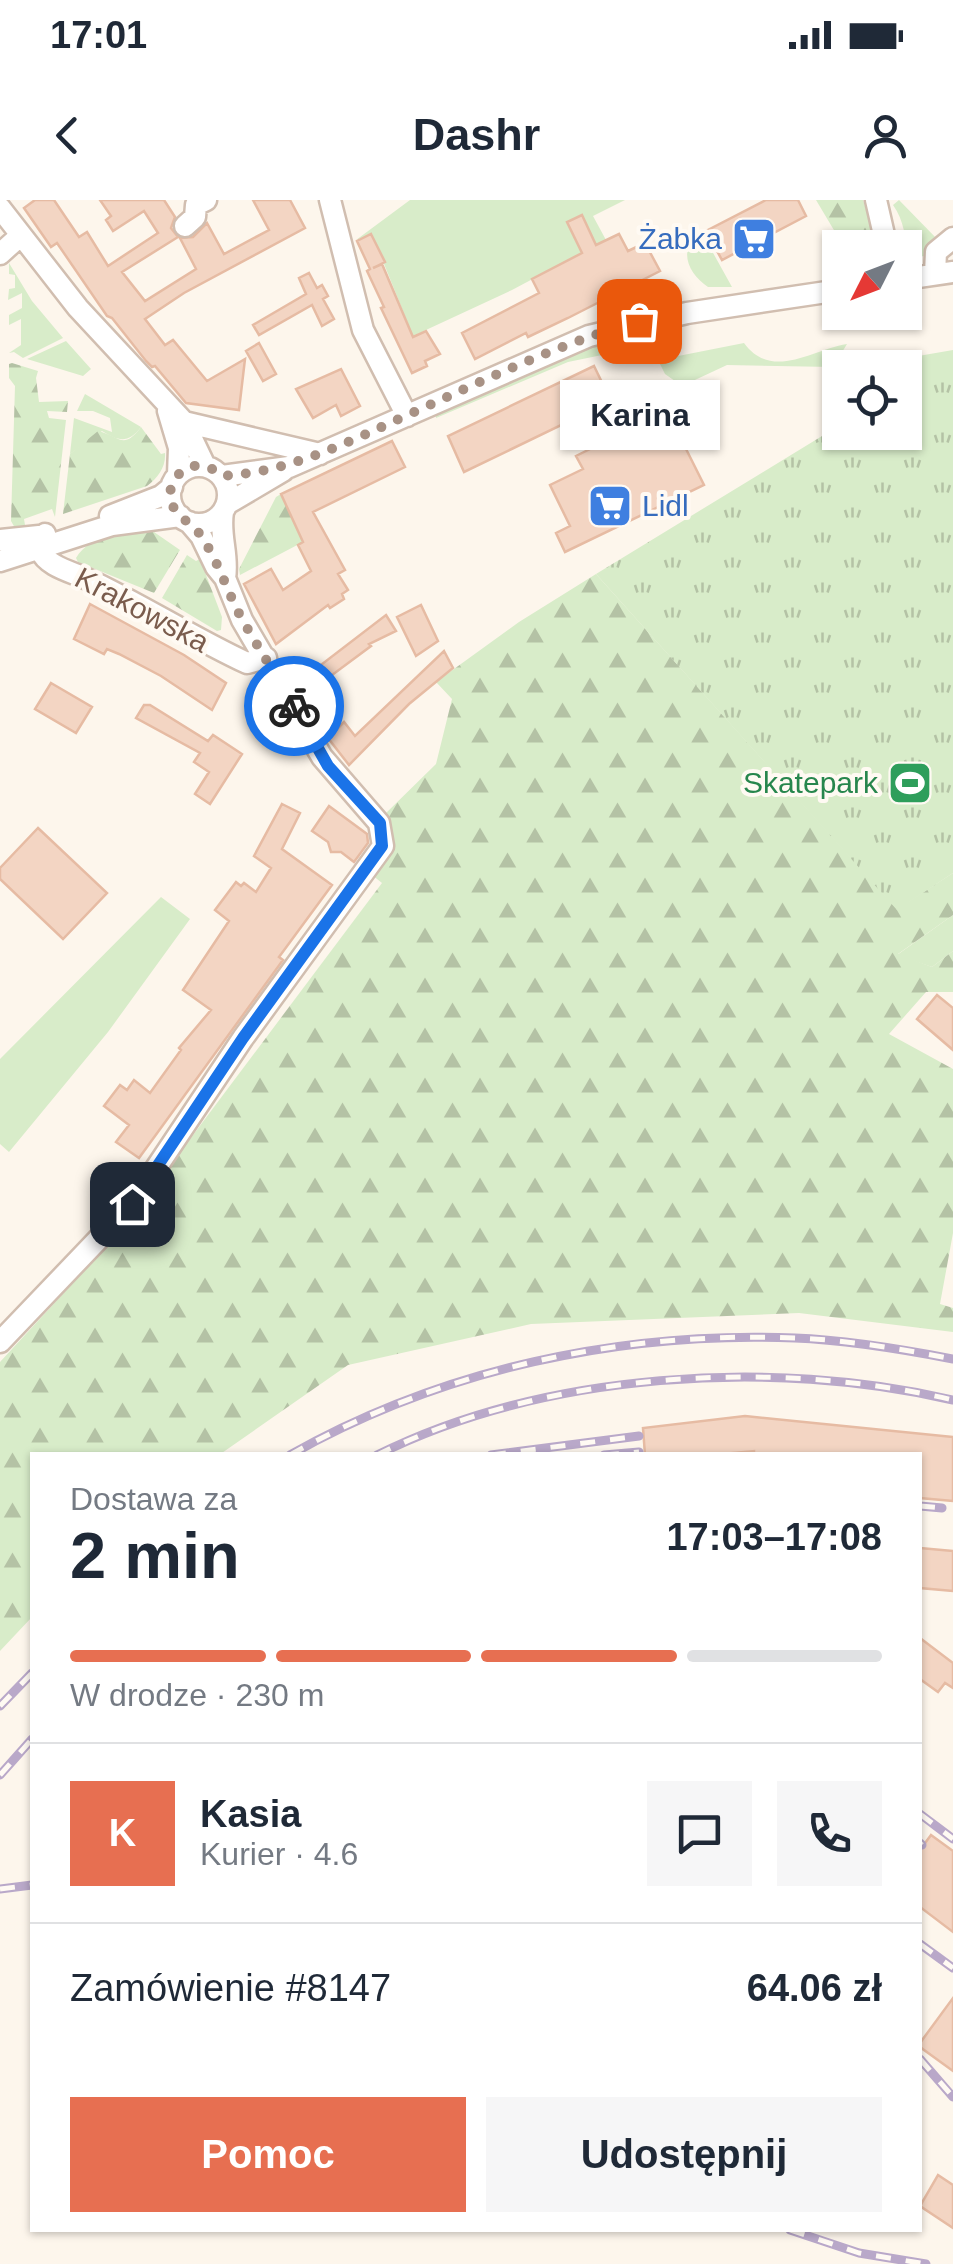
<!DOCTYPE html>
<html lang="pl">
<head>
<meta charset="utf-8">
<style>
  :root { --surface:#fff; --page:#f6f6f7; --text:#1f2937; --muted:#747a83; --line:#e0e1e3; --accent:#e76f51 }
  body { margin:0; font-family:Arial,sans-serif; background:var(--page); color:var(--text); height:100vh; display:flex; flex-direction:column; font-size:38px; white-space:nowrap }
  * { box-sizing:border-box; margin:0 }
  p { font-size:32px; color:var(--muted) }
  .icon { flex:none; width:55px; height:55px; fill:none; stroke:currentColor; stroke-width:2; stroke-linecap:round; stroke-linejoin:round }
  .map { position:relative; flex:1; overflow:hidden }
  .side { position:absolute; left:30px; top:1252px; width:892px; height:780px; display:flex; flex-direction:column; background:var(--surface); border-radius:0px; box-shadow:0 2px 8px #0004 }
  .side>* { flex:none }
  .needle { width:65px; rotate:228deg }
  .controls { position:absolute; left:822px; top:30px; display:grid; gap:20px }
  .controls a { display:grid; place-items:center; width:100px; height:100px; border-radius:0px; background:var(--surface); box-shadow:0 2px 8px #0004; font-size:50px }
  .pin { position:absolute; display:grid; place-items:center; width:85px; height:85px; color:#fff; margin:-42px; border-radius:20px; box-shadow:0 5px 15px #0006 }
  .courier { position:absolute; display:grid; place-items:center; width:100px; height:100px; margin:-50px; border:8px solid #1a73e8; border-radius:50%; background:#fff; color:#222; box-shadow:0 2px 12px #0007 }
  .bubble { position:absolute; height:70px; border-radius:0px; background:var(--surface); box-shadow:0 2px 8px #0004; font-size:32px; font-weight:600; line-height:70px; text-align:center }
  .overview em { font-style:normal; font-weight:600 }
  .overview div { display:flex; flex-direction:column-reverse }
  .overview { display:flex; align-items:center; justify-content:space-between; height:170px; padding:0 40px }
  h1 { font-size:65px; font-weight:600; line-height:75px }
  .bar { display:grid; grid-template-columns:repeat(4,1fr); gap:15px 10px; align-content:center; height:120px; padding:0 40px }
  .bar i { height:12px; border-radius:8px; background:var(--line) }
  .bar .selected { background:var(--accent) }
  .bar p { grid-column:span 4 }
  .line { display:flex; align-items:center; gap:25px; padding:0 40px; border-top:2px solid var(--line) }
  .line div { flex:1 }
  .round { display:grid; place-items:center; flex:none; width:105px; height:105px; border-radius:0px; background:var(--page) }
  .button { display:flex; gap:20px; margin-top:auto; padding:20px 40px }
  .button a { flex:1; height:115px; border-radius:0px; background:var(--accent); color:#fff; font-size:40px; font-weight:600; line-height:115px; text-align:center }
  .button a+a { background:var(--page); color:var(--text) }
  .status { display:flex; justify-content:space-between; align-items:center; height:70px; padding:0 50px; background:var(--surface); direction:ltr }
  .status svg { height:28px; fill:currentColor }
  header { display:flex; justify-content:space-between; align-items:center; height:130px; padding:0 40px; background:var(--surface); font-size:45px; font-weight:600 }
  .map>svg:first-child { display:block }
</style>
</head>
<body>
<div class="status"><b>17:01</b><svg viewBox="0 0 49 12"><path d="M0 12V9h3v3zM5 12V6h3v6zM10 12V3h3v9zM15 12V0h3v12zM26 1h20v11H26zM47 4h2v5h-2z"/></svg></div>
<header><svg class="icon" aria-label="back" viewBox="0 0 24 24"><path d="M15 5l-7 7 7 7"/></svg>Dashr<svg class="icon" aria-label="person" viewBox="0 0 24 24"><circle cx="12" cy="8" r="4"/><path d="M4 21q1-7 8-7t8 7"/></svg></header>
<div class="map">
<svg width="953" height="2064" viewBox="0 0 953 2064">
  <defs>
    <pattern id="forest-firs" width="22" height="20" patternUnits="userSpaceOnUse" patternTransform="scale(2.5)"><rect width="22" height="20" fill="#d8ecc9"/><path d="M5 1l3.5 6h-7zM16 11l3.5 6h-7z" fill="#b4c2a5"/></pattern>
    <pattern id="park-tufts" width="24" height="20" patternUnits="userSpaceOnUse" patternTransform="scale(2.5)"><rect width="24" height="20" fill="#d8ecc9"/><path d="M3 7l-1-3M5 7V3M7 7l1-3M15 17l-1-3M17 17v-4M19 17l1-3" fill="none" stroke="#b4c2a5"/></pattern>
  </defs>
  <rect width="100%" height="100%" fill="#fdf6ec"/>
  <path fill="#d8ecc9" d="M410,0h215l-32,16 13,24 -94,50 -99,46 -41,-102 -16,6z
    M899,0l40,41 -15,15 -12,2c-8,-18 -7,-37 -19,-53z
    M702,33l30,54h-24c-20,-13 -32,-40 -6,-54z
    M9,63l23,38 31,37 -40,20 -9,-6 -5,1 12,-8v-26l-12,6v-10l13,-7v-15l-14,7 1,-11 6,-1v-13l-6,-1z
    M623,138l9,4 4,6 -68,14 -132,56v-6l134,-58z
    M66,141l25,28 -8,7 -56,-17z
    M744,143c28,38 67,7 103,1l-14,23 -106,-2 -45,21 -17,-12 -7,-14z
    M85,194l56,33c-12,16 -22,15 -39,4l-32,23 4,-36 38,14 -2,-14 -17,-7h-16z
    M161,697l29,22 -82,113 -99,120 -9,-8v-85z
    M953,715v36l-21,16 -35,-12z"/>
  <path fill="url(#forest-firs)" d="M816,0h47l15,47h-34z
    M12,163l26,8 -2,7 3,24 29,-1 -1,11 -20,-1 2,7 17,2 -11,97 -3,-8 -28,10 1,6 -10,3 -4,-7 4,-135 -6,-8v-14z
    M141,227l20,27 4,-1c1,14 -7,25 -18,33l-84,28 7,-60 28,-23c22,5 25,20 43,-4z
    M281,294l22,48 -63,33 -1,-6 37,-72z
    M153,327l1,5 26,18 -26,43 -76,-31 -2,-4c15,-25 51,-26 77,-31z
    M187,355l9,6 4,-2 22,58 -1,13 -4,1 -55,-33z
    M596,374l301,335 56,-36v42l-55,39 34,13 21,-16v41h-27l-37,42 64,35v164l-13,71 13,4v24l-154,-19 -268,11 -183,41 -129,90h-187v162l-32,34v-289l121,-131 261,-348 -10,-8c14,-22 25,-35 12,-60l52,-51 16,-65 -16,-17 83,-60z"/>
  <path fill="url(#park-tufts)" d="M953,150v523l-56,37 -301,-336 244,-149v7h65v-47l4,-2 -8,-24z"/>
  <path fill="#f3d5c3" stroke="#e6bba3" stroke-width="2.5" d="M35,0h19l25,37 8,-5 21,34 50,-33 -14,-22 -31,20 -7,-11 5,-4 -11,-16h64l11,17 -4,11 7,9 -56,35 23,29 51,-32 -16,-31 13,-1 14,-14 17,31 45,-24 -16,-30h37l15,28 -121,65 -39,26 20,26 8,-5 34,41 38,-22 -6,51 -53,-7 -31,-37 -3,1 -6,-6 -34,-43 -5,-2 -50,-73 -6,4 -27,-39z
    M766,0h32l8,16 -84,44 -16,-29z
    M582,15l14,30 23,-11 9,17 17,-8 15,28 -92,47 -40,19 -2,-4 -51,26 -13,-26 77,-40 -7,-14 50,-26 -15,-31z
    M371,34l14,28 -12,6 9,-4 31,73 13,-6 14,23 -15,7 2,5 -15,7 -31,-65 3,-1 -17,-36 3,-2 -13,-28z
    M309,73l8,15 5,-3 6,11 -5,3 11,20 -12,7 -10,-21 -53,30 -6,-10 53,-31 -7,-16z
    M259,143l17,31 -13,7 -17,-30z
    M594,166l17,35 -147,71 -16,-36z
    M341,169l19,37 -19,10 -5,-11 -23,13 -17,-29z
    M667,211l37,74 -139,67 -9,-19 14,-7 -20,-41 33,-16 -7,-13z
    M392,241l13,26 -92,45 32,58 -7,4 10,16 -6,4 2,5 -14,9 -2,-3 -52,39 -32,-60 27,-15 12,21 28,-19 -13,-26 5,-3 -22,-48z
    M90,404l94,51 42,28 -14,27 -51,-34 -42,-22 -12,-5 -3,5 -30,-15z
    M421,405l17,36 -22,15 -19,-39z
    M386,415l10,16 -27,13 2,2 -51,38 -7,-13z
    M444,451l9,17 -44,36 -60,61 -21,-27 16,-16 11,14z
    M51,483l41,24 -16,26 -41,-24z
    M144,505h6l58,36 5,-6 29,19 -32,50 -15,-10 14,-22 -15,-10 6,-9 -64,-35z
    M282,604l18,9 -18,36 50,36 -53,72 4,3 -144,198 -23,-16 13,-17 -25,-19 16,-21 7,5 7,-10 16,13 31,-43 -2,-2 32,-38 -28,-20 46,-69 -14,-11 21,-28 5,4 3,-3 12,9 15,-24 -17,-12z
    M329,606l38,28 1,9 -14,19 -13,-10h-10l-3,-10 -16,-11z
    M38,628l69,65 -44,46 -63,-60v-11z
    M937,795l16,13v42l-36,-31z
    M745,1216l208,21v64l-33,-3v-43h-166v-4l-43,4h-66l-2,-27z
    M920,1348l33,3v40l-33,-3z
    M920,1438l33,25v25l-8,-5 -7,9 -18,-13z
    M931,1635l22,16v81l-33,-25v-57z
    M953,1798v73l-33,-24v-4z
    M938,1975l15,10v43l-33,-22z"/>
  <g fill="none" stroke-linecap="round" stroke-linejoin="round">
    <defs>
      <path id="minor" d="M330,0l33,130 44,86
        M876,0l11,48
        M0,8l78,100 106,114 21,44
        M185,26l10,-9 1,-12 10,-5
        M0,54l20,-18
        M935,74l1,-22 17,-14
        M905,79l48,-7
        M168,211l11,37 -1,27
        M184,222l136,32
        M170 295a29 29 0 1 1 58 0a29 29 0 1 1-58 0Z
        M222,276l67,-9 300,-131 98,-23 153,-23
        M227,304l56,-33
        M223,312c-4,23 6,44 2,66
        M110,316l51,-20 11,-9
        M45,334l-5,16c7,16 29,21 45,28 56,26 106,59 162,85l19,-5
        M0,340l39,-4
        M0,361l112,-36 68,-9
        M0,1142l132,-138 111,-166 140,-192 -4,-23 -57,-66 -80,-137 -17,-42 -9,-11 -15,-31 -12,-14"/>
    </defs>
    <use href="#minor" stroke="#d1beb0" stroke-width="25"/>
    <use href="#minor" stroke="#fff" stroke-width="20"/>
    <defs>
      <path id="rail" d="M290,1255c152,-86 331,-124 505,-117 53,2 106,11 158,21
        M377,1255c167,-83 396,-97 576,-55
        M491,1255l148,-19
        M604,1255l35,-3
        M920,1306l22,2
        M0,1506l32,-33
        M0,1575l32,-36
        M920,1614l33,25
        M920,1643l2,2
        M0,1689l32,-4
        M920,1744l33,24
        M920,1859l33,38
        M790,2030l69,23 67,11"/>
    </defs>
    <use href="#rail" stroke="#b9a8c9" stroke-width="9"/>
    <use href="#rail" stroke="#fffaf3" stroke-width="5" stroke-dasharray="15" stroke-linecap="butt"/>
  </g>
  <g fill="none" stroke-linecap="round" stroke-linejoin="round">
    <path stroke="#a89285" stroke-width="10" stroke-dasharray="0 18" d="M294,506c-17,-29 -35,-57 -52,-87 -15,-27 -23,-57 -41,-83 -8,-13 -26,-19 -30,-35 -4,-15 7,-32 23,-35 11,-2 20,3 28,10 69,-4 126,-34 188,-62 76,-35 149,-70 229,-93"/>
    <path stroke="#1a73e8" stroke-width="12" d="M132,1004l111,-166 139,-192 -2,-23 -52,-57 -34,-60"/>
  </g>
  <defs>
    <symbol id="supermarket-square" viewBox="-11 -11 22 22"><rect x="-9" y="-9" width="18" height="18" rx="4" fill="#3f7fe0" stroke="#fffaf3"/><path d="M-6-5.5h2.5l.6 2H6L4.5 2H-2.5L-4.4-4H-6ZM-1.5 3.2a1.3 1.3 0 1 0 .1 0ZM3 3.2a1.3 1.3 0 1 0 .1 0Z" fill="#fff"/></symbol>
    <symbol id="stadium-square" viewBox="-11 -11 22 22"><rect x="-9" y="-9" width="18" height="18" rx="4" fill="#2e9e5b" stroke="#fffaf3"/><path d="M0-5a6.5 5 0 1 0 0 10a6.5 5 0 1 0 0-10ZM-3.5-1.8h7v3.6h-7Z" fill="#fff"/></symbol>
  </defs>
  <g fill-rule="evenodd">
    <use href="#supermarket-square" x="729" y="14" width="50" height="50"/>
    <use href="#supermarket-square" x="585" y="281" width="50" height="50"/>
    <use href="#stadium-square" x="885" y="558" width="50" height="50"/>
  </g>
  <g text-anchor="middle" stroke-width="8" stroke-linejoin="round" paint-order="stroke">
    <g font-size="30" fill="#366cbe" stroke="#fffaf3" text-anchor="end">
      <text x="722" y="49">Żabka</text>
      <text x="642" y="316" text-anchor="start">Lidl</text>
    </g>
    <g font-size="30" fill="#7a5c4d" stroke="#fffaf3">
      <text transform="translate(142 410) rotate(28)" y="10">Krakowska</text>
    </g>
    <g font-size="30" fill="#27864d" stroke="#fffaf3" text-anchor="end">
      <text x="878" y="593">Skatepark</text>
    </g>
  </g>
</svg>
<div class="controls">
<a><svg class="needle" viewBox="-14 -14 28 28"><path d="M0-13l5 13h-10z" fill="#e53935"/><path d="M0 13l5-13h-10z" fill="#747a83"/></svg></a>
<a><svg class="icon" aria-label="locate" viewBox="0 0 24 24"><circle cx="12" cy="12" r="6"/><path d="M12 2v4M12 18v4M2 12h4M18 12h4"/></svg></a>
</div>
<div class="pin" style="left:639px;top:121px;background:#ea580c"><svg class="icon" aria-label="bag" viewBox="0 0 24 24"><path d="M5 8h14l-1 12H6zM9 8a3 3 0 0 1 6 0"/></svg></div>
<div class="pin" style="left:132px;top:1004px;background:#1f2937"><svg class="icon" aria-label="home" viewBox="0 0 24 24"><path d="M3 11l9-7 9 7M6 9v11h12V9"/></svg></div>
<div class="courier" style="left:294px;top:506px"><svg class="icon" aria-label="bike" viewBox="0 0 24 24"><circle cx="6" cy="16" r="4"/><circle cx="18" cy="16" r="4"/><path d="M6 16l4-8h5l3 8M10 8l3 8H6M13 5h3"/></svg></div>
<div class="bubble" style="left:560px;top:180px;width:160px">Karina</div>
<section class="side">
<div class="overview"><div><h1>2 min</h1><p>Dostawa za</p></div><em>17:03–17:08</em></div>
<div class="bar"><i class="selected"></i><i class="selected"></i><i class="selected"></i><i></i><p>W drodze · 230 m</p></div>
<div class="line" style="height:180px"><b class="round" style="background:var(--accent);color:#fff">K</b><div><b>Kasia</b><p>Kurier · 4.6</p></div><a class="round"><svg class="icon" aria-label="chat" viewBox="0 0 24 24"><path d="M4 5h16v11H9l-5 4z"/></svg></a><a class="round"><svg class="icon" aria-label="phone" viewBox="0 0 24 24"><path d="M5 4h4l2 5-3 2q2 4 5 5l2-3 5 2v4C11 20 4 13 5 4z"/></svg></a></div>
<div class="line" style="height:130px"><div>Zamówienie #8147</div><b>64.06 zł</b></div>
<div class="button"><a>Pomoc</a><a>Udostępnij</a></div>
</section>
</div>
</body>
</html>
